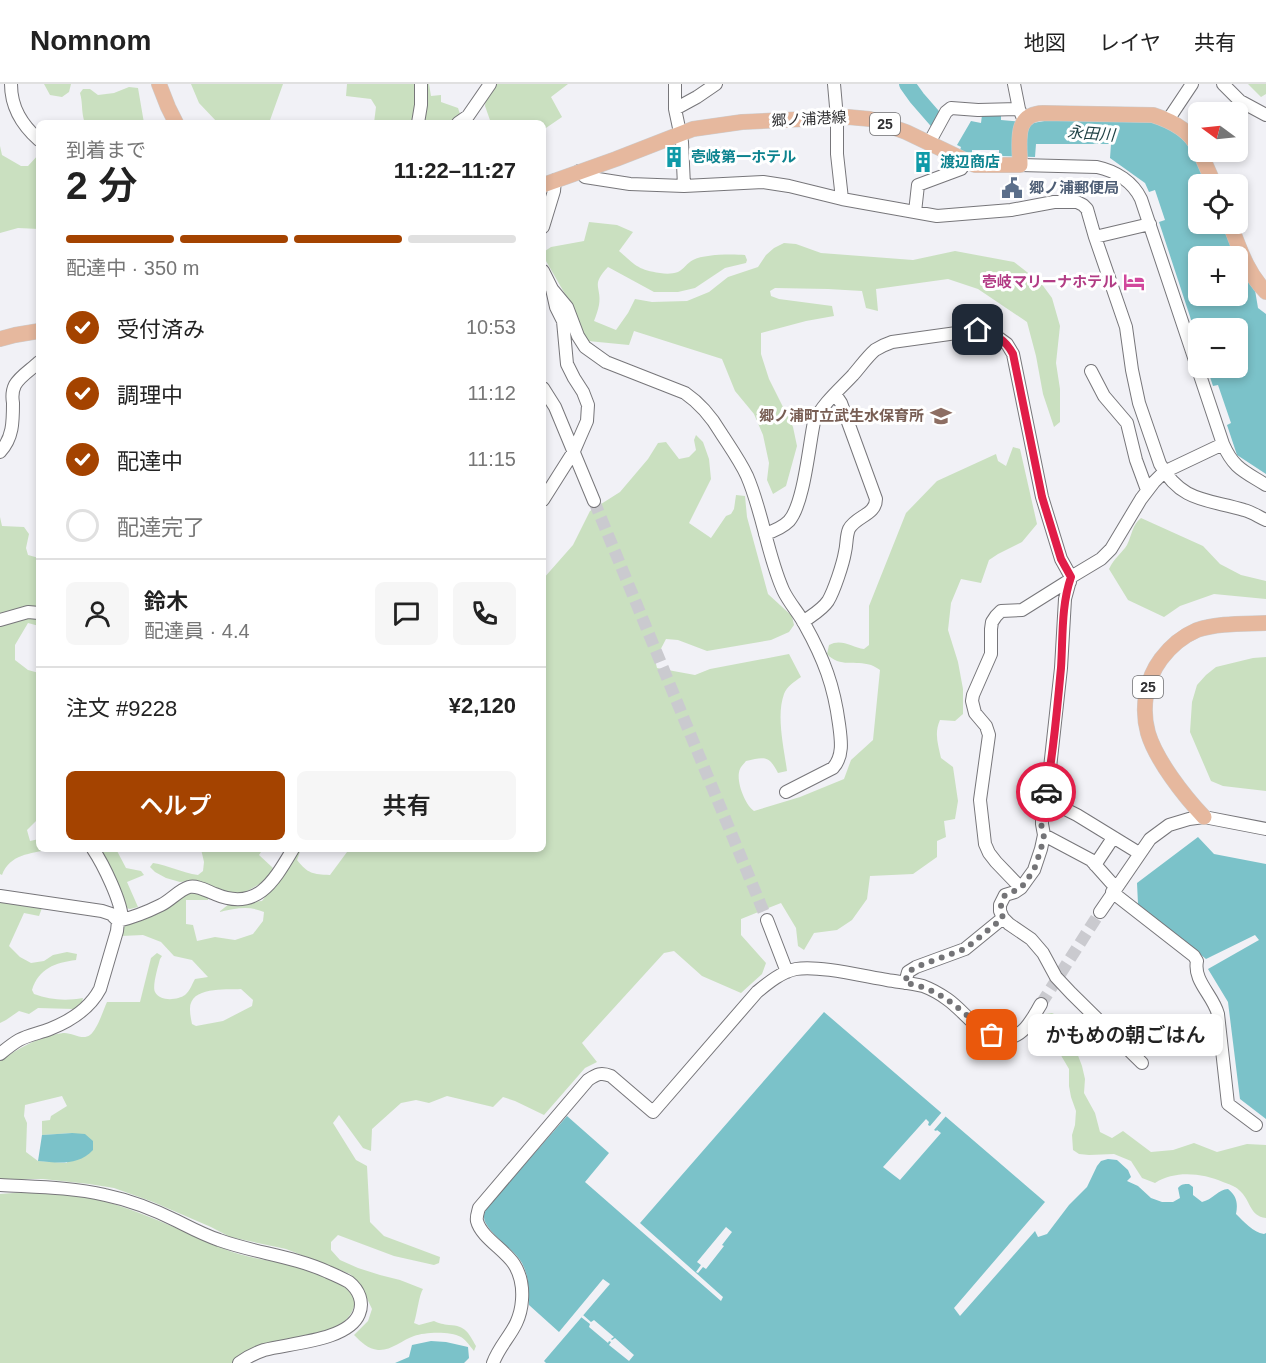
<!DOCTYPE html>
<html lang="ja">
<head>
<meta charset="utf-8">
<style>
  :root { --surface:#fff; --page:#f6f6f6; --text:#222; --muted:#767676; --line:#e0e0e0; --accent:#a44300 }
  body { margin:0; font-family:Helvetica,"Noto Sans JP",sans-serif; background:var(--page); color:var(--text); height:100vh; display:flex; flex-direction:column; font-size:22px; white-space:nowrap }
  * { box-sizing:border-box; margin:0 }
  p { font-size:20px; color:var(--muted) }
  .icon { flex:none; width:33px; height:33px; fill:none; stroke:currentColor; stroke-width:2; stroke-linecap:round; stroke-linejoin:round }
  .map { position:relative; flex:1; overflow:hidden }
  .side { position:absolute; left:36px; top:36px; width:510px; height:732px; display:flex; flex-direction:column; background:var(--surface); border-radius:9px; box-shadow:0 3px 9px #0003 }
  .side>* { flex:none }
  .needle { width:39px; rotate:285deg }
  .controls { position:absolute; left:1188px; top:18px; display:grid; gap:12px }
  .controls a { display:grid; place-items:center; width:60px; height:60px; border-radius:9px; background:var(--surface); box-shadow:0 3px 9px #0003; font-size:30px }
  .pin { position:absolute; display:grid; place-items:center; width:51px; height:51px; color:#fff; margin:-26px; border-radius:12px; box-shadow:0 3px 9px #0006 }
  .courier { position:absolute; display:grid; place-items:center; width:60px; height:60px; margin:-30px; border:4px solid #e11d48; border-radius:50%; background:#fff; color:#222; box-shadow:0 2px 8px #0007 }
  .bubble { position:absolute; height:42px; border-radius:9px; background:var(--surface); box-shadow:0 3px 9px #0003; font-size:20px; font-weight:600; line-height:42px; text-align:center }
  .summary em { font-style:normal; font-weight:600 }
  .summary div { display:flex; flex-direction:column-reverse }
  .summary { display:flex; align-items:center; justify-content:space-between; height:102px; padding:0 30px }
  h1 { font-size:39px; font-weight:600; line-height:45px }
  .bar { display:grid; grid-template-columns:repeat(4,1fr); gap:9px 6px; align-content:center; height:72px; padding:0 30px }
  .bar i { height:8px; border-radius:4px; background:var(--line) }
  .bar .current { background:var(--accent) }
  .bar p { grid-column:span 4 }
  .line { display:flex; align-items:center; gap:15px; padding:0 30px; border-top:2px solid var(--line) }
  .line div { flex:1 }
  .round { display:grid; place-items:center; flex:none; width:63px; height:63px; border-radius:9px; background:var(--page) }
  ol { padding:0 30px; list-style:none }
  li { display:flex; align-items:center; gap:18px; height:66px }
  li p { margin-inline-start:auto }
  li .icon { padding:6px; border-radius:50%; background:var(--accent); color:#fff; stroke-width:4 }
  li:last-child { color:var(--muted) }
  li i { width:33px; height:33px; border:3px solid var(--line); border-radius:50% }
  .action { display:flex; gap:12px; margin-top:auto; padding:12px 30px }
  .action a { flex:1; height:69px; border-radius:9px; background:var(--accent); color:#fff; font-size:24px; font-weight:600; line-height:69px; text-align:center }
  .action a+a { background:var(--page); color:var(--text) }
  header { display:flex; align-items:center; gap:36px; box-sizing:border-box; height:84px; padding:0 30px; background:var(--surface); border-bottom:2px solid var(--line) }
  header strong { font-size:28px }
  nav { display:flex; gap:33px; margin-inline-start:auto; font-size:21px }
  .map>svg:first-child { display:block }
</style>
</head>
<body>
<header>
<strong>Nomnom</strong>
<nav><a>地図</a><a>レイヤ</a><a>共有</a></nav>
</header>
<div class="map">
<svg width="1266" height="1279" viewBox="0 0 1266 1279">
  <rect width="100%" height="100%" fill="#f1f1f6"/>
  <path fill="#cae0c0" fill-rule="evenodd" d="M44,0h27l-2,8 -7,5 -12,-2z
    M191,0h92l-14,39h-51l-19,-20z
    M347,0h82l2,12 10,-1v7l17,6 2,6 -10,9h-76l2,-16 -5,-8 -25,-3z
    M495,0h73l-17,13 11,20 -19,13v-7h-52l-6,-17 1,-8z
    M1248,0h18v10l-5,3z
    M129,3l9,1 6,35h-59c-4,-10 -2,-20 -5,-30l3,-4h7l8,6 16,-2z
    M0,62l2,9 19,11h7l11,-12v75l-21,-1 -18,5z
    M589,138l28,3 16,7 -14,19c16,14 19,19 41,22 6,1 12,1 18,-1 6,-3 9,-9 15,-12 11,-6 39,-6 52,-5l2,5 -1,3 -21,5 -30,20 -17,4h-24l-46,-25c-18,19 -6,19 -9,38 -1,5 -3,11 -5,16l22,9 12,-17 7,-14 17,3 35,-1 22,-9 19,-15 30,-10 8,-12 8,-7 10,-5 12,1 25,9 92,7 42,-9 59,11 27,21 11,15 8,28 -4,37 4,26v33l-6,5 -11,-33 -7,-38 -9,-34 -49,-33 -30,-10 -72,10 2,22 -12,-3 -4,-17 -34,-2 -53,-1 -5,3 1,5 8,3 53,7 2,10 -28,5 -45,12v21l8,25 24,48 4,19 -11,40 -13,8 -6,-14 2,-17 -6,-28 -9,-21 -19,-23 -13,-32 -88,-28 -5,14 -41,-4 -5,-8 -10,-25 -27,-47 -1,-10 6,-4 33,-6z
    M696,351l7,7 6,17 2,20 -22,44 22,15 15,-22 5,-2 3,-5 2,-14 9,1 2,21 21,77 24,22 2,9 -5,7 -18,8 -64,11 -29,-11 -12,-1 -11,21 2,8 38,7 15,-6 79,-15 12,23c-7,5 -14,9 -17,17 -8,22 0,54 3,77l-9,2c-9,-18 -14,-16 -32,-12 -2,3 -5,5 -6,8 -5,11 5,36 14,42l46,-14 44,-18 7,-19 22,-20 7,-70c-3,-2 -6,-4 -9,-5 -16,-5 -31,3 -44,-11l2,-9c12,-7 23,2 35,4l5,-4v-39l37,-93 31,-32 59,-27 2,7 8,5 7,-19 7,2 17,75 -15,18 -24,12 -9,6 -8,23 -20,-4 -10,24 -3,27 10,32 5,27v25l-8,7 -15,-1c-6,13 -2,24 1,38l12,9 5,34 -3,18 -11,2 2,16 -9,4v16l-24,17 -43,2 -3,23 -15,21 -15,10 -23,3 -10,17 -6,-4 -2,-18 -15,-25 -40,16v16l25,28 -4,11 -21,19 -39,-17 -28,-25 -10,2 -82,90 15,19 -12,6 -41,47 -29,-14 -12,-4 -10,10 -46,-11 -18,7 -13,-3 -15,3 -29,26 -1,22 -8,-3 -24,-33 -6,8 23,37 11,6 3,56 14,14 56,21 -1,6 -5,2 -40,-9 -56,-21 -7,7v8l9,10 18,8 22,7 20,5 23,9c-4,6 -6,25 -9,34l5,2 15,-4c6,3 9,3 15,4 17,1 19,7 27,21l-2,5c-4,-5 -8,-11 -13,-14 -11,-6 -36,-5 -47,-1 -12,4 -23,15 -36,14 -10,-1 -17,-8 -24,-15l14,-14 4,-12 -11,-23 -11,-12 -64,-25 -56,-12 -19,-10 -58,-25 -39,-14 -25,-4 -46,-5h-43v-118c19,-13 40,-25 63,-28 9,-1 19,8 27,2 7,-5 13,-24 17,-33h33l11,-44 6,-5 5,3 -2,3c-2,8 -8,27 -5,33 5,10 23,8 30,3 5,-4 7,-11 10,-16l13,-2 -16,-17 -18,-4 -13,-14 -18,-7 -22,1 3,-9 9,-8 54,-27 22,3 -1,5h-22v24l7,1 4,16 18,-4 20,3 18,-6 10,-13 1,-9c-16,-7 -29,-3 -45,0l10,-8 33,-3 22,-30 11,-22h6l-4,11c11,14 16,14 33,15l17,-23 1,-3h195v-270l30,-34 17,-34 30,-19 28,-33 10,-16 8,-1 13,17 10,-2 7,-7 -2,-10zM241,905l12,11 -1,6 -29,15 -27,5 -4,-2c-1,-5 -2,-10 -2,-14 -1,-24 35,-20 51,-21zM62,1012l5,10 -16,10 -1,4 -8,1v14l30,-2 -5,30 -29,-2 -12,-9 1,-29 -3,-7 1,-11z
    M0,433l2,9 22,1 5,7 -3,14 2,7 11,3v68l-11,-3 -13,22v15l13,10 11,3v145l-12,12 3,11 9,-2v10h11c-20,5 -40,5 -48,26l-2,-1z
    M1141,434l62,28 17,18 21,11 25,6v18l-52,-5 -34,12 -16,11 -36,-17 -19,-31c5,-11 13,-16 18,-24 5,-10 5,-20 14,-27z
    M1266,573v134l-43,-5 -12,-5 -21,-49 2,-30 5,-17 9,-10 10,-8 37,-9z
    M96,765h20l10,19 15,3 3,4 -17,7 11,25 -8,2 -4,-1z
    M201,765h62l-4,6 14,13 -8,13 -23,13 -14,-1 -37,-12 -11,1 -14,-4 -11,-6 -5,-5 3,-4c15,2 29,10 45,12l5,-4 1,-9z
    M0,818l42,6 -3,8 -15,-3 -15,33 11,11 11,6 13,-2 9,-6 14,-3 10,2 -1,6c-21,3 -37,8 -44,30l2,4c16,6 32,7 49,4l-2,7 -8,4 -35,-1 -9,6 -10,-3 -13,9 -6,3z
    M1052,929l8,4 14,28 8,21 3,13 -1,14 11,20 5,19 12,6 11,-7 28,21 22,-2 21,-7 23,9 30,-8 19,1v73c-17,-2 -15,-18 -27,-28 -4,-4 -11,-6 -16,-8 -21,-9 -48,-12 -68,1l-13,-5 -11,-17 -17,-7 -25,1 -10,-1 -6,-4 -1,-15 3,-10 1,-14 -5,-14 -2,-11v-17l-10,-17 -19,-26 1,-7 4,-5z
    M26,1108c27,2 55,2 81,10 28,8 55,20 81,31 17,7 33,16 51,21 23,7 48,8 71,17 13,4 36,10 43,24 6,11 -5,24 -13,31l-95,28 -13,9h-232v-169z"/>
  <path fill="#7bc2c9" d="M982,31l19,1v4l32,3 17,-3 99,1c38,10 44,31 59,63h-10v40h25l13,32h-38v40h40v-37l17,31 3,18 8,6v160l-29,-19 -10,-30 4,-2 -13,-38 -5,1 -6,-18h31v-40h-40v13l-39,-119 6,-2 -10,-30 -6,2 -4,-9 -35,-25 1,-14h-75l-1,13 -36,-1v-6h-27v5l-12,-5 1,-3 -4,-2 14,-24 10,2z
    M1198,753l16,17 52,10v255l-26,-20 -12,-97 -20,-33 51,-29 -4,-5 -49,24 -68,-55 -1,-21z
    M824,928l221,190 -91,106 6,8 75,-85 3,6 9,-3 22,-29 18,-18 10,-21 4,-5 7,-2 9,1 11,10 3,7 -4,4 11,5 13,12 11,4h11l7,-4 -2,-10c3,-4 6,-4 11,-4l4,3v8l9,7c10,-2 17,-13 26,-13 9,7 10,15 8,25 8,8 17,18 28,20l2,-1v130h-720l-2,-2 66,-77 -7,-5 -44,53 -30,-27c0,-13 0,-29 -7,-42 -8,-14 -39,-33 -38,-47 0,-5 4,-9 7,-13l76,-87 42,37 -24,29 136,119 2,-4 -83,-74z
    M72,1049l13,1 8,7v9c-15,16 -35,13 -55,11l4,-26z
    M431,1257l15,1 22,5 1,11 -5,5h-69l14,-6 3,-12z"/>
  <path fill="#f1f1f6" d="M942,1028l4,4 -12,14 2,1 1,-1 4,3 -41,47 -17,-13 43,-48 3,3 -1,3 2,1z
    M726,1143l6,5 -10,13 2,1 -18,23 -3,-2 -5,6 -2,-1 5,-7 -4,-3z
    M583,1231l8,7 3,-2 20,17 -3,2 1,1 3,-2 19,17 -5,6 -20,-16 2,-3 -2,-1 -1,2 -19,-16 1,-3 -9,-7z"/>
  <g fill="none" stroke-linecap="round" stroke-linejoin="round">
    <path stroke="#7bc2c9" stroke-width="16" d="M907,0l10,14 20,23"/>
    <path stroke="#cacacf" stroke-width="12" stroke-dasharray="12 6" stroke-linecap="butt" d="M594,417l173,419
      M1041,920l59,-92"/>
    <defs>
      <path id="minor" d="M11,0c0,24 11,41 28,56
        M675,0v25l7,33 2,44
        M834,0l3,34v36l5,45
        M1014,0l5,25 3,7
        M1223,0l17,17 26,14
        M675,25l22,-12 19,-13
        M1168,36l24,-36
        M418,39l3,-18v-21
        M458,39l10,-7 22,-32
        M929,59l17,-31 5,-4 27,2 41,-1
        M1020,81l77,2c19,4 36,15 44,32l82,245c11,25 21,27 43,41
        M579,87l6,6 45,7 54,2 79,-4 26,4 53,13 95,17 74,-6 43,-8h23l6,3 4,4 8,28 31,90 6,43 7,33 21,61c21,38 47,35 84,46 8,2 15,7 22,10
        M915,128l3,-27 43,-16 6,-8
        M543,143l11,-36 1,-11
        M1095,153l55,-13
        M543,187l9,18 4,18 7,14 4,43 7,14 9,14 5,13 -1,16 -7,16 -6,14 -31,49
        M552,205l15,18 11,29 7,11 21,15 79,31c16,11 26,23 36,40 9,14 19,28 26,43 16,37 20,78 36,114 6,13 16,23 22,35 19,34 29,61 34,99 2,15 5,32 -6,44l-47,24
        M1091,287l13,25 23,27 9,37 11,30
        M543,304l12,19 39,94
        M0,368c13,-14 13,-30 13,-49 -1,-6 -1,-12 2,-18 5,-9 17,-16 24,-23
        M765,450c9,-3 17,-6 24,-13 15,-17 20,-76 25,-99 9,-19 25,-32 39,-47 7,-8 14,-18 22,-25 5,-3 11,-6 17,-8l86,-12 18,6 11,8 6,10 29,143 19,62 10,18
        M0,536l28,-8 11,1
        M803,538c9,-7 19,-12 25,-21 6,-10 15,-37 17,-49 2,-8 1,-16 4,-23 7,-13 27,-14 27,-30l-35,-96 -6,-9
        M1045,715l32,16 62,38
        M1044,751l47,25 25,28
        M93,765c10,15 29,53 29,71
        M1095,781l18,-27
        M1021,804l-25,-26 -7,-9 -4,-9 -5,-44 9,-65 -3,-9 -11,-13 -3,-12 1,-6 18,-41v-25l1,-7 4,-6 5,-5 21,-1 43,-27 5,-1
        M1112,808l82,64 3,5c-4,20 16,34 21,53l10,90 28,21
        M0,812l102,15 9,3 7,7 -1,10 -17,58c-10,19 -30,32 -50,40 -10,4 -22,6 -31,11 -7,4 -13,9 -19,14
        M1100,828l50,-73 19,-14 20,-6 15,-2 62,12
        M767,836l20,52
        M118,837c13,-3 31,-10 43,-16 10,-5 18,-15 28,-18 8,-2 18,4 26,7 42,18 59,-13 78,-45
        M905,899l3,-11 8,-5 49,-18 38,-31
        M1142,979l-71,-70 -15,-16 -13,-24 -12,-14 -22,-15 -6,-6 -3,-7v-6l5,-10 10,-3 6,-4 13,-18 7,-21 3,-14 -2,-11v-10l8,-46 11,-100 4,-69 6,-22 30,-18 10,-10 30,-50 13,-17 10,-10 59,-28
        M0,1101c35,2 71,2 105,10 24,5 50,15 72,26 14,7 27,14 42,19 36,13 74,16 109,32 7,3 14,6 21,10 10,8 15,20 10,32 -11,27 -70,29 -95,36 -9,3 -18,8 -25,13
        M493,1279c9,-24 27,-33 29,-63 1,-13 -1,-25 -8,-36 -9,-14 -33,-27 -37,-43 -1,-4 1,-9 2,-13l109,-128c9,-6 13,-8 23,-4l42,36 104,-120c11,-9 24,-20 39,-23 22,-4 67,7 91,11 11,2 25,3 36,6 8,3 17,8 24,13 19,13 35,41 60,39 18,-2 26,-21 34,-34"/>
      <path id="major" d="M159,0l9,23 8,16
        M1200,68l14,32
        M543,101l73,-26 77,-30 49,-7 106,-5 22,2 36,13 69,33h45c0,-22 -7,-51 23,-52l110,2c19,6 37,15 45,33
        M1230,140c9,23 17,49 36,68
        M0,255l15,-4 24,-4
        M1204,733c-20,-21 -48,-57 -56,-84 -7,-25 -2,-54 13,-74 9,-12 22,-23 36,-29 21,-7 47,-6 69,-7"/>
    </defs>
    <use href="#minor" stroke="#77767a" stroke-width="14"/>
    <use href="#major" stroke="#cdcdce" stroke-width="16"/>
    <use href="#minor" stroke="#fff" stroke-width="12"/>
    <use href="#major" stroke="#e6b89e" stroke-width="15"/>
  </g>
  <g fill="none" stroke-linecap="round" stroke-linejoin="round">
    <path stroke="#747477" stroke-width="6" stroke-dasharray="0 10.8" d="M992,951c-10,-4 -16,-11 -23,-18 -21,-18 -37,-30 -64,-34l3,-11 8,-5 49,-18 38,-31c-3,-9 -3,-15 2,-23l16,-7 13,-18 7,-21 3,-14 -3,-11 5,-32"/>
    <path stroke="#e11d48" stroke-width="8" d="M978,246c16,3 27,9 35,24l29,143 19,62 10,18c-10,29 -8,61 -10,91 -4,41 -7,83 -15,124"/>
  </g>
  <defs>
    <symbol id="building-bare" viewBox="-9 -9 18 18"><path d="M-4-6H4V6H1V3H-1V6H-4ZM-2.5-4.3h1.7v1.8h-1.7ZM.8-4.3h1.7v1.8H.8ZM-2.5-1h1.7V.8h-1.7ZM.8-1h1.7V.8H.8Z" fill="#0f9aa8" stroke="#fff" stroke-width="2.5" paint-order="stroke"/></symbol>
    <symbol id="civic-bare" viewBox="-9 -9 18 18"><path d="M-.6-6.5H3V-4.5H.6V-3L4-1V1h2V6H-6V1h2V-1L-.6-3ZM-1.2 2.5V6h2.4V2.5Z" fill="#5c6f8a" stroke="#fff" stroke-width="2.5" paint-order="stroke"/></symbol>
    <symbol id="hotel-bare" viewBox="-9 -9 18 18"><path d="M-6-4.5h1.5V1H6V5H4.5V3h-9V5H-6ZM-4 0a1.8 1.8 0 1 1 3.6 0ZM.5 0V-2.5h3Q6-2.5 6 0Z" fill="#d1479c" stroke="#fff" stroke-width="2.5" paint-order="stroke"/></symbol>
    <symbol id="school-bare" viewBox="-9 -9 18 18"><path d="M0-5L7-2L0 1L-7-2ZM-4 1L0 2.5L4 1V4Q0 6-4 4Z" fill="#8d6e63" stroke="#fff" stroke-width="2.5" paint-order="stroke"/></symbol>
  </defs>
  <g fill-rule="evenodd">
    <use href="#building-bare" x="659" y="58" width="30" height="30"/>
    <use href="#building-bare" x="908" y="63" width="30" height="30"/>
    <use href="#civic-bare" x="997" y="89" width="30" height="30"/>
    <use href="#hotel-bare" x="1119" y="183" width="30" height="30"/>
    <use href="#school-bare" x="926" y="317" width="30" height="30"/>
  </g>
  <g text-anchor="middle" stroke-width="6" stroke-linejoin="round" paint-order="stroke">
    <g fill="#fff" stroke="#6e6e70" stroke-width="1.5">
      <rect x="870" y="29" width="30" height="22" rx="4.5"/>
      <rect x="1133" y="592" width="30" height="22" rx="4.5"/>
    </g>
    <g font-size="14" font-weight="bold" fill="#303032">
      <text x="885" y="45">25</text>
      <text x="1148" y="608">25</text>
    </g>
    <g font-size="15" fill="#303032" stroke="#fff">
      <text transform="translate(809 35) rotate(-3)" y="5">郷ノ浦港線</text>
    </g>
    <g font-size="15" font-weight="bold" fill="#0d838f" stroke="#fff" text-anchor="start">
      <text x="691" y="78">壱岐第一ホテル</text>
      <text x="940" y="83">渡辺商店</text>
    </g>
    <g font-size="15" font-weight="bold" fill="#4e5e75" stroke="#fff" text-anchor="start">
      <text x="1029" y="109">郷ノ浦郵便局</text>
    </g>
    <g font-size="15" font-weight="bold" fill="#b23c85" stroke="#fff" text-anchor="end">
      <text x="1117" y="203">壱岐マリーナホテル</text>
    </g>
    <g font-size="15" font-weight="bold" fill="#785e54" stroke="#fff" text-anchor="end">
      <text x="924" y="337">郷ノ浦町立武生水保育所</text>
    </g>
    <g font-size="16" font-style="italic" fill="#1d3f43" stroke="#fff">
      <text transform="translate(1091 49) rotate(4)" y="6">永田川</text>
    </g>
  </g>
</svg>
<div class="controls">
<a><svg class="needle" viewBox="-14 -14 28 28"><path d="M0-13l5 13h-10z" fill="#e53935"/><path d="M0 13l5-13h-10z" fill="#767676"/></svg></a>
<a><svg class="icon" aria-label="locate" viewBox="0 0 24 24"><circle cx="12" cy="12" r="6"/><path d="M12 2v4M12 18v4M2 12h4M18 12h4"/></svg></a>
<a>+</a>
<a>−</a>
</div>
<div class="pin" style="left:992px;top:951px;background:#ea580c"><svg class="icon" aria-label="bag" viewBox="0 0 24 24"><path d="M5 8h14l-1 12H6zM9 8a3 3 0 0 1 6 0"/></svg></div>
<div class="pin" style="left:978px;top:246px;background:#1f2937"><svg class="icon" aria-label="home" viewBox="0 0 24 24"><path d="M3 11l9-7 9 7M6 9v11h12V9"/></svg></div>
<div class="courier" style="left:1046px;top:708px"><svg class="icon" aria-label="car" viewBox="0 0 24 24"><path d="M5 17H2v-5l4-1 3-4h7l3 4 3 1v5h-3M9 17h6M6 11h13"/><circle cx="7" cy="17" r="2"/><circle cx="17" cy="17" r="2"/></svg></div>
<div class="bubble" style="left:1028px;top:930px;width:195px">かもめの朝ごはん</div>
<section class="side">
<div class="summary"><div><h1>2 分</h1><p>到着まで</p></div><em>11:22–11:27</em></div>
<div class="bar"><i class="current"></i><i class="current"></i><i class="current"></i><i></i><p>配達中 · 350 m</p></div>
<ol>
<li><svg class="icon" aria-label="check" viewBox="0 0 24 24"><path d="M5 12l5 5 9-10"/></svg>受付済み<p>10:53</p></li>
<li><svg class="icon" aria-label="check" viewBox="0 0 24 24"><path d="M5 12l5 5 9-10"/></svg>調理中<p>11:12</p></li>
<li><svg class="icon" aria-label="check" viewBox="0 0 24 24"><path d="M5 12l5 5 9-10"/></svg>配達中<p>11:15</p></li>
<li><i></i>配達完了</li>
</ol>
<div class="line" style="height:108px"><a class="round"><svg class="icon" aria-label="person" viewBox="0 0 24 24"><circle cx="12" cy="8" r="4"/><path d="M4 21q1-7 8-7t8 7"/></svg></a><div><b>鈴木</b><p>配達員 · 4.4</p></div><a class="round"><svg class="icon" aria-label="chat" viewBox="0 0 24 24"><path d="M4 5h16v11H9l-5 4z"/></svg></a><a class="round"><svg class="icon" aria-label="phone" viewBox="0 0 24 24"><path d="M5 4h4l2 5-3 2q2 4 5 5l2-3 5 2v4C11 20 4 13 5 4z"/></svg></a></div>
<div class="line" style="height:78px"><div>注文 #9228</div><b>¥2,120</b></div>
<div class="action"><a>ヘルプ</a><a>共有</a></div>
</section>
</div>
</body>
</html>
